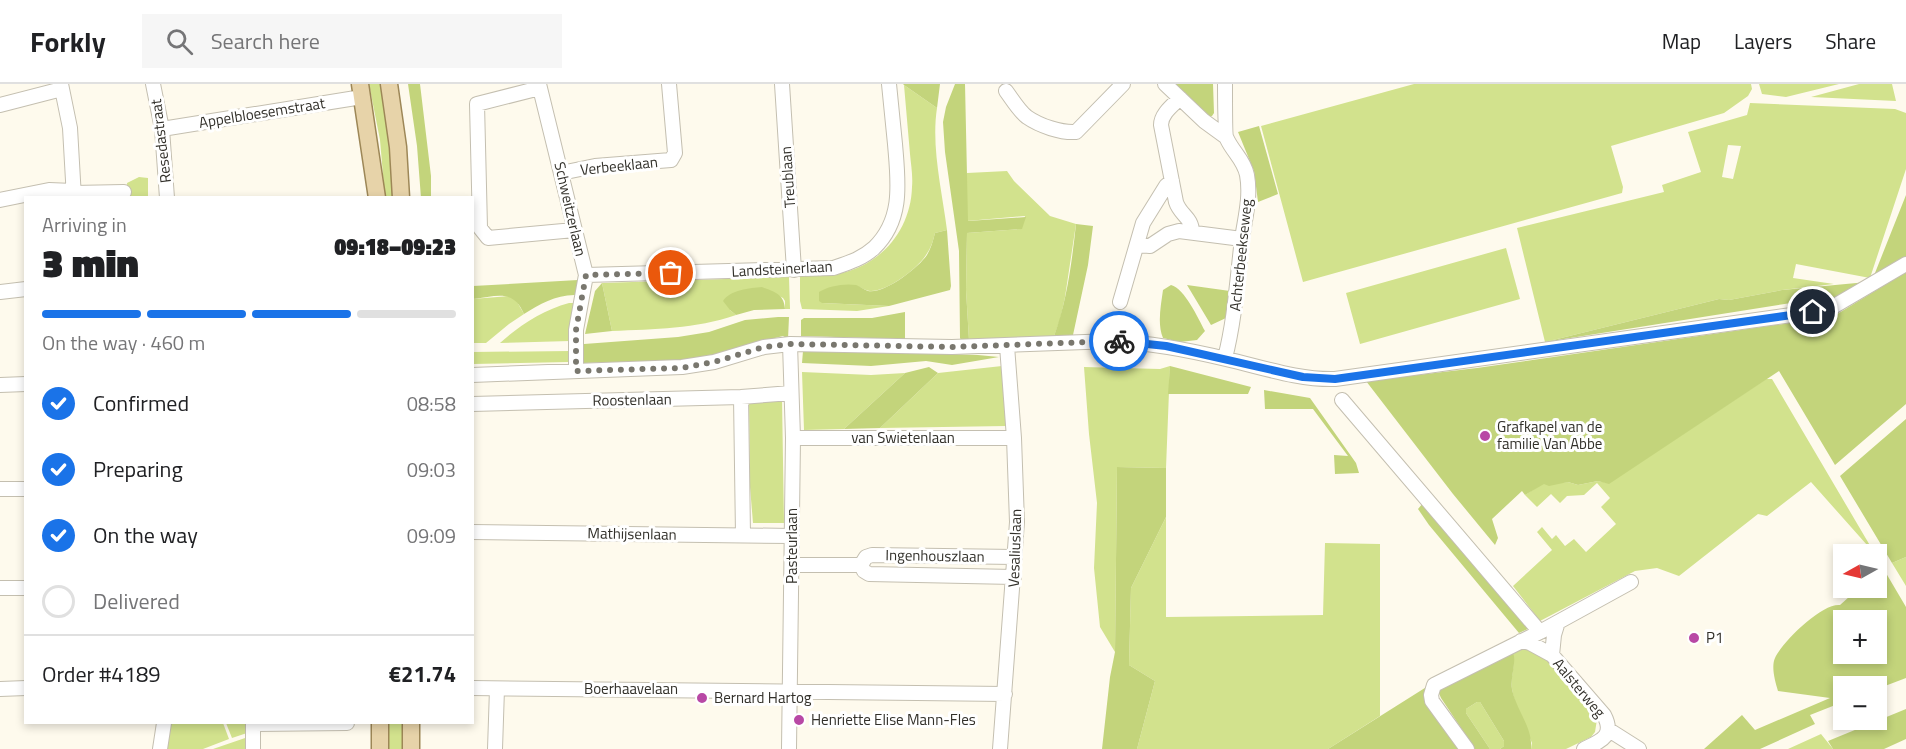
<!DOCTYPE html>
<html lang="en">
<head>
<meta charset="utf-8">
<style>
  :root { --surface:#fff; --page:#f6f6f6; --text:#202124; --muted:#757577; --line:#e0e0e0; --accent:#1a73e8 }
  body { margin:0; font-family:"Titillium Web",sans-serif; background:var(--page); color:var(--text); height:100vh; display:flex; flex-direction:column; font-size:22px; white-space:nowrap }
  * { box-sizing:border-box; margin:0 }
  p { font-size:20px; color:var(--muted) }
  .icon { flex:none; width:33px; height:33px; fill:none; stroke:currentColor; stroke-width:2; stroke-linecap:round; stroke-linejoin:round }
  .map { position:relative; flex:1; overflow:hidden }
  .sheet { position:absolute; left:24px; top:112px; width:450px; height:528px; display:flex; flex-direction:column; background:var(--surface); border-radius:0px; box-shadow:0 3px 9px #0003 }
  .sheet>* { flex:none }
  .needle { width:39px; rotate:262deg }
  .tools { position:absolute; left:1833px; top:460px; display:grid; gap:12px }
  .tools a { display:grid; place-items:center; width:54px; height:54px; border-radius:0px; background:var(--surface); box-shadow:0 3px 9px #0003; font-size:30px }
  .pin { position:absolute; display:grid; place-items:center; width:51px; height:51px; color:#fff; margin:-26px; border:3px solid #fff; border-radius:50%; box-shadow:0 2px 6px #0007 }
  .courier { position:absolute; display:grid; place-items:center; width:60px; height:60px; margin:-30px; border:4px solid #1a73e8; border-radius:50%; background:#fff; color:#222; box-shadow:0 2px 8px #0007 }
  .summary em { font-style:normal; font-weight:800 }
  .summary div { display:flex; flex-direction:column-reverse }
  .summary { display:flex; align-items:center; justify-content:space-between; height:102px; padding:0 18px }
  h1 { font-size:39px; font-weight:800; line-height:45px }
  .bar { display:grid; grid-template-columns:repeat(4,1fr); gap:9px 6px; align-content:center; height:72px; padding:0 18px }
  .bar i { height:8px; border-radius:4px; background:var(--line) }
  .bar .selected { background:var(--accent) }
  .bar p { grid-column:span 4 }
  .line { display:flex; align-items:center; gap:15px; padding:0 18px; border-top:2px solid var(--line) }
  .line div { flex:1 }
  ol { padding:0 18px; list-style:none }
  li { display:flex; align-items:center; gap:18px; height:66px }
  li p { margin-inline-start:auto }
  li .icon { padding:6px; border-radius:50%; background:var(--accent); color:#fff; stroke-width:4 }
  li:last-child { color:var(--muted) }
  li i { width:33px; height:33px; border:3px solid var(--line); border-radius:50% }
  header { display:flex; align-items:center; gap:36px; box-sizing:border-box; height:84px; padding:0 30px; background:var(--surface); border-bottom:2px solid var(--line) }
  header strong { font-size:28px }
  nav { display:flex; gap:33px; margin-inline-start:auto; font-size:21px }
  .search { width:420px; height:54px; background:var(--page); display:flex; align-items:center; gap:15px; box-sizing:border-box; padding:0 21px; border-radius:0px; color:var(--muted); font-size:22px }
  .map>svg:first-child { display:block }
</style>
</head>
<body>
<header>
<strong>Forkly</strong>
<div class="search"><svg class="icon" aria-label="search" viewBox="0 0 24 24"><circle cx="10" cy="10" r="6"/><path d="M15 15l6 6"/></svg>Search here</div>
<nav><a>Map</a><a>Layers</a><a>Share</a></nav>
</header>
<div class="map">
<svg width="1906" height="665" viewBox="0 0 1906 665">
  <rect width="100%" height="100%" fill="#fefaed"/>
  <path fill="#d2e28d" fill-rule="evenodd" d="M369,0h14l13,114h-11l-5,-58z
    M1414,0h337l1,5 -4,7 -24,17 -113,33 12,41 -1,6 -319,89 -42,-156z
    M1759,0h80l-53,13 -24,-3z
    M1859,0h33l4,17 -85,-4z
    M904,1l33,23c-6,39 5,82 10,122l-12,3c-2,8 -4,15 -9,22 -8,13 -39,37 -56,36 -4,0 -9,-4 -13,-5l-35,17 67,3 -32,5 -55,-2 -2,-8v-26c13,0 27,0 41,-2 42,-9 70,-45 71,-86 1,-11 -1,-22 -2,-33 -2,-23 -4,-46 -6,-69z
    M1750,19l145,6 11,4v56l-36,109 -74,-14 -3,14 41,6 -52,6 -53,10 -10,-1 -174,43 -28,-114 147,-36 -2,-7 39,-13 -13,-40 59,-17zM1728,61l13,1 -8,33 -11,-2z
    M1007,87l7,10 36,35 26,8 -11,73 -5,23 -6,16 -85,4 -3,-50 1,-57 54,-4 4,-13 -58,5v-48z
    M139,93l9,1v18l-20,1 -1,-14z
    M1506,164l14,51 -160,45 -14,-51z
    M789,193l1,32h-5v-8l-2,-3 -21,-10 -32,22 6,5c-41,14 -81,14 -124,16l-10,-48z
    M510,212l6,4 8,14 -15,10 -23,19h-13l-1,-44z
    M569,219h6l-5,38 -70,2c20,-18 43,-33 69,-40z
    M570,267l-2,11 -95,2 -1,-12z
    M1002,282l4,35v25l-126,2 58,-55z
    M1170,282l-4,102 -49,-1 -2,185 -15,-25 -6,-59 3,-65 -8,-69 -5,-67 76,2z
    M802,288l69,3 34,-2 -61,56 -40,1z
    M1766,295h6l103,175 -64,-72 -44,34 -9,-2 -79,62 -22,-8 -22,3 -95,50 -27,-35 39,-36 -15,-18 5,-5 10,12 4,-4 9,11 9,-7 12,13 30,-28 -15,-17 9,-9 -13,-15 -13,12 -17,1 -7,7 -9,-9 -14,13 -12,-12 17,-11 26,-2 10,3 20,-4 11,2z
    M782,315l2,124h-31l-3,-36 -1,-85z
    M1166,433v100l157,-2 2,-72 55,1v172l-52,33h-191l18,-68 -26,-16 2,-77z
    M1906,473v29l-14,-23z
    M1521,560l25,9 52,60 -3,19 -4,5 -25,12h-35l1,-6c-7,-17 -17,-36 -20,-54 -2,-14 4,-23 1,-38z
    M1477,618h3l24,39v5l-4,3h-10l-24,-36v-4z
    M169,639h54l6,16 -26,10h-38z
    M226,639h21v10l-15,5z
    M386,639h18v26h-18z
    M1821,650l12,15h-45z
    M248,653v12h-35z"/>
  <path fill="#c3d47b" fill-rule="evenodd" d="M408,0h12l11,92v22h-10l-4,-52z
    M903,0h37l-3,24 -33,-23z
    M955,0h10l3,137 58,-4 -4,12 -55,4 -1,57 3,50h-8l-1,-2 -1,-87 -14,-99 -2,-30 3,-15z
    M1173,0h40l1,29 -2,3 -5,1z
    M1259,42l19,68 -20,8 -4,-31 -16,-39z
    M1906,111v62l-33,21z
    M1076,140l17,2 -5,39 -15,70 -19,1c13,-35 18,-75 22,-112z
    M947,146l4,56 -1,4 -61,16 -67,-3 -3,-2v-9c9,-6 26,-9 37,-7 4,1 8,5 12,6 17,3 50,-23 59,-36 4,-7 6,-14 8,-22z
    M1906,188v132l-71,61 -56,-94 -170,113 -11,-3 -20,4 -10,-3 -19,4 -5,-2 -19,11 -3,-4 -30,28 6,19 -3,7 -42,-51 -87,-113 111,-13 347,-50 10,-2z
    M578,196l-1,15c-20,-1 -37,9 -53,19 -11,-26 -28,-17 -51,-15v-13z
    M1867,198l-29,15 -15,1 -278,44 174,-43 10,1 53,-10z
    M602,199l10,48 -27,3 10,-43z
    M1171,201c14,4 27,33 34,46l-8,9 -17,2 -17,-4c-6,-14 -2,-33 0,-48z
    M1187,201l43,6 -4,27 -15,7z
    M762,203c13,5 22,7 23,22l-31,1 -18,5 -6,-5 -7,-9c7,-11 27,-13 39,-14z
    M905,228v27l-104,-3v-16l3,-2h68z
    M778,233h11l-1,22 -5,-3 -8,2 -70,19 -17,3 -104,3v-19l94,-7 31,-5 36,-12z
    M810,266l168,5 21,2 -47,8 -26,-4 -55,5 -69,-3 1,-12z
    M1170,282l81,21 -3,7h-80z
    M929,283l9,6 -58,55 -36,1 61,-56z
    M1264,306l46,8 46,65 3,10 -24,1 -1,-19 14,1 -35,-47h-48z
    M1906,335v138l-14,6 -52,-87z
    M1117,383l49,1v49l-35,71 -2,77 26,16 -18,68h-35l8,-72 5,-25z
    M1428,413l102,131 -11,5 -90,-108 -11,-16z
    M1883,484l23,39v71l-29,11 -1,-2h-32l-1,15 -33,13 5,9 -55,25h-56l38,-34 13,15 75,-32 -52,-7c-3,-10 -7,-24 -3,-33 8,-17 47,-55 65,-53l19,-17h17l1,-15zM1844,537h32v33h-32z
    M1513,567c4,13 -3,25 -1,38 4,21 21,38 19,60h-31l4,-3v-5l-24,-39h-3l-11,7v4l24,36h-15l-34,-51 -3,-7z
    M1428,602l32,63h-132z
    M1906,625v30l-22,10h-51l-5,-8z"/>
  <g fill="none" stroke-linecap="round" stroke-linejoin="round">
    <defs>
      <path id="minor" d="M61,0l9,44 4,70
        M153,0l9,45 5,69
        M539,0l47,191 -10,55v41
        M782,0l12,186
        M1165,0l39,37 22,16
        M1225,0c0,8 0,52 2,55 6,13 17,21 20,36 4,22 -2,43 -5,64 -5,41 -7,80 -17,119
        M540,4l-63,16 3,124 8,10 86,-8
        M1006,7c6,8 13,20 21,26 13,9 34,16 49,15l47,-48
        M1180,14c-8,8 -19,16 -19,27l15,77c4,13 16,15 16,30
        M0,21l62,-16
        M162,45l200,-32
        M561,89l34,-7 76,-6 4,-7 -6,-69
        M73,109l51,-1
        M0,116l49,-10 24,1
        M1137,161l13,1 18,-12 11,-3 63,8
        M586,191l247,-7c15,-5 29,-9 41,-20 30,-29 24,-67 21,-104 -2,-20 -4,-40 -6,-60
        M0,208l26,-3
        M1120,218l23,-79 23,-37 6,-5
        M472,291l210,-8 32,-5 50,-15 26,-3 162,3 161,-6c38,2 76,9 113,18 36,8 72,21 109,20l478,-67 18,-4 75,-44
        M0,301l26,-1
        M741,313l2,138
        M1342,316l198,232
        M472,320l269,-7 50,-4
        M793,354h221
        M0,405h26
        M472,448l320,4
        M792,481h69
        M861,481l5,-8 6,-2 143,2
        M861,481l3,6 5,3 145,3
        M0,504h26
        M1521,557l9,2 22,12 52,60c11,21 -3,26 -20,34
        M1552,571l2,-20 4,-13
        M472,604l533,6
        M0,605l26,-1
        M253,640l94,-1
        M1609,646l30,19
        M160,665l4,-26
        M253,665v-26
        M495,665l2,-60
        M789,665l4,-311 -3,-94
        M1000,665l17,-227 -3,-84 -7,-92
        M1467,665l-35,-48 -1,-6 3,-10 106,-53 91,-50"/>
      <path id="major" d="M360,0l17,114
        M389,0l9,63 3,51
        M380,639v26
        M411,639v26"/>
    </defs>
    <use href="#minor" stroke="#c4bfb0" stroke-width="16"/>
    <use href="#major" stroke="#9d8757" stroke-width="19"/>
    <use href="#minor" stroke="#fff" stroke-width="14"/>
    <use href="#major" stroke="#e7d3a9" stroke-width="16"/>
  </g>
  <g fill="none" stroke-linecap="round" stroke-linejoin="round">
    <path stroke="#79776e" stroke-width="6" stroke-dasharray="0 10.8" d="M671,189l-85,2 -10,55v41l106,-3 32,-6 50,-15 26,-3 162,3 167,-6"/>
    <path stroke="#1a73e8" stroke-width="8" d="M1119,257l47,5 137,31 32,2 478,-67"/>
  </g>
  <g fill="#b848a5" stroke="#fff" stroke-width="2">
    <circle cx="1485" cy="352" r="6"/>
    <circle cx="1694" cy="554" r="6"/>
    <circle cx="702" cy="614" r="6"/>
    <circle cx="799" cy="636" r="6"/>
  </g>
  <g text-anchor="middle" stroke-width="6" stroke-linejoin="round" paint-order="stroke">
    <g font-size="15" fill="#32302a" stroke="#fff">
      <text transform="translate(262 29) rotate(-9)" y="5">Appelbloesemstraat</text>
      <text transform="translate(161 57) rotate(-97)" y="5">Resedastraat</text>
      <text transform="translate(619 82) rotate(-6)" y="5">Verbeeklaan</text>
      <text transform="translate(788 93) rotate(-94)" y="5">Treublaan</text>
      <text transform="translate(570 125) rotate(77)" y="5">Schweitzerlaan</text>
      <text transform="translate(1241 171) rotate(-84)" y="5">Achterbeekseweg</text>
      <text transform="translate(782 185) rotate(-3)" y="5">Landsteinerlaan</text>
      <text transform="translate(632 316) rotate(-1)" y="5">Roostenlaan</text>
      <text x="903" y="359">van Swietenlaan</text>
      <text transform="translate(632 450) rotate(1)" y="5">Mathijsenlaan</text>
      <text transform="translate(792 462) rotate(-90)" y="5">Pasteurlaan</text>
      <text transform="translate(1015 464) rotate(-88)" y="5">Vesaliuslaan</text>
      <text transform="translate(935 472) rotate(1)" y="5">Ingenhouszlaan</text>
      <text transform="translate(1579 604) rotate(50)" y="5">Aalsterweg</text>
      <text x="631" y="610">Boerhaavelaan</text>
    </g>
    <g font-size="15" fill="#32302a" stroke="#fff" text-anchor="start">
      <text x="1497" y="348">Grafkapel van de<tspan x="1497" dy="17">familie Van Abbe</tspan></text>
      <text x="1706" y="559">P1</text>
      <text x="714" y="619">Bernard Hartog</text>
      <text x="811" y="641">Henriette Elise Mann-Fles</text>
    </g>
  </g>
</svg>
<div class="tools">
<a><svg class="needle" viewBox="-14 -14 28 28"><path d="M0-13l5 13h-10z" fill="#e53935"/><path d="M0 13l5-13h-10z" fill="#757577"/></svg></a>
<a>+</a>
<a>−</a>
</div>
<div class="pin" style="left:671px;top:189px;background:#ea580c"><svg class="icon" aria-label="bag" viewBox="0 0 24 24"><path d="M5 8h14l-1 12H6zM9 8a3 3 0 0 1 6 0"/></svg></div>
<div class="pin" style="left:1813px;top:228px;background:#1f2937"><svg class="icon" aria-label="home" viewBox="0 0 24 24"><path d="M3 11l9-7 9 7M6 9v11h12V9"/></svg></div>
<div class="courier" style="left:1119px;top:257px"><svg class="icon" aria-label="bike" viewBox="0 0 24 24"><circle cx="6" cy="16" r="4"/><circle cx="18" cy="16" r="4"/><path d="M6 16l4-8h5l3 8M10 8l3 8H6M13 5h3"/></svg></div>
<section class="sheet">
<div class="summary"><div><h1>3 min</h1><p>Arriving in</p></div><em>09:18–09:23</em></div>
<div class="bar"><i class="selected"></i><i class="selected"></i><i class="selected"></i><i></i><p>On the way · 460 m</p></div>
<ol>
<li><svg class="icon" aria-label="check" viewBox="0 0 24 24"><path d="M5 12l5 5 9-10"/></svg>Confirmed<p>08:58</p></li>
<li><svg class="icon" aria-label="check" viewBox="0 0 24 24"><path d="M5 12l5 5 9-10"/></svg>Preparing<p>09:03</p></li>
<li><svg class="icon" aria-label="check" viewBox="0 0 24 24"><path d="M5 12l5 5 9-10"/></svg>On the way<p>09:09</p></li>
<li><i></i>Delivered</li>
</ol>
<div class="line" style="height:78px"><div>Order #4189</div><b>€21.74</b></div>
</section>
</div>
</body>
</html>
